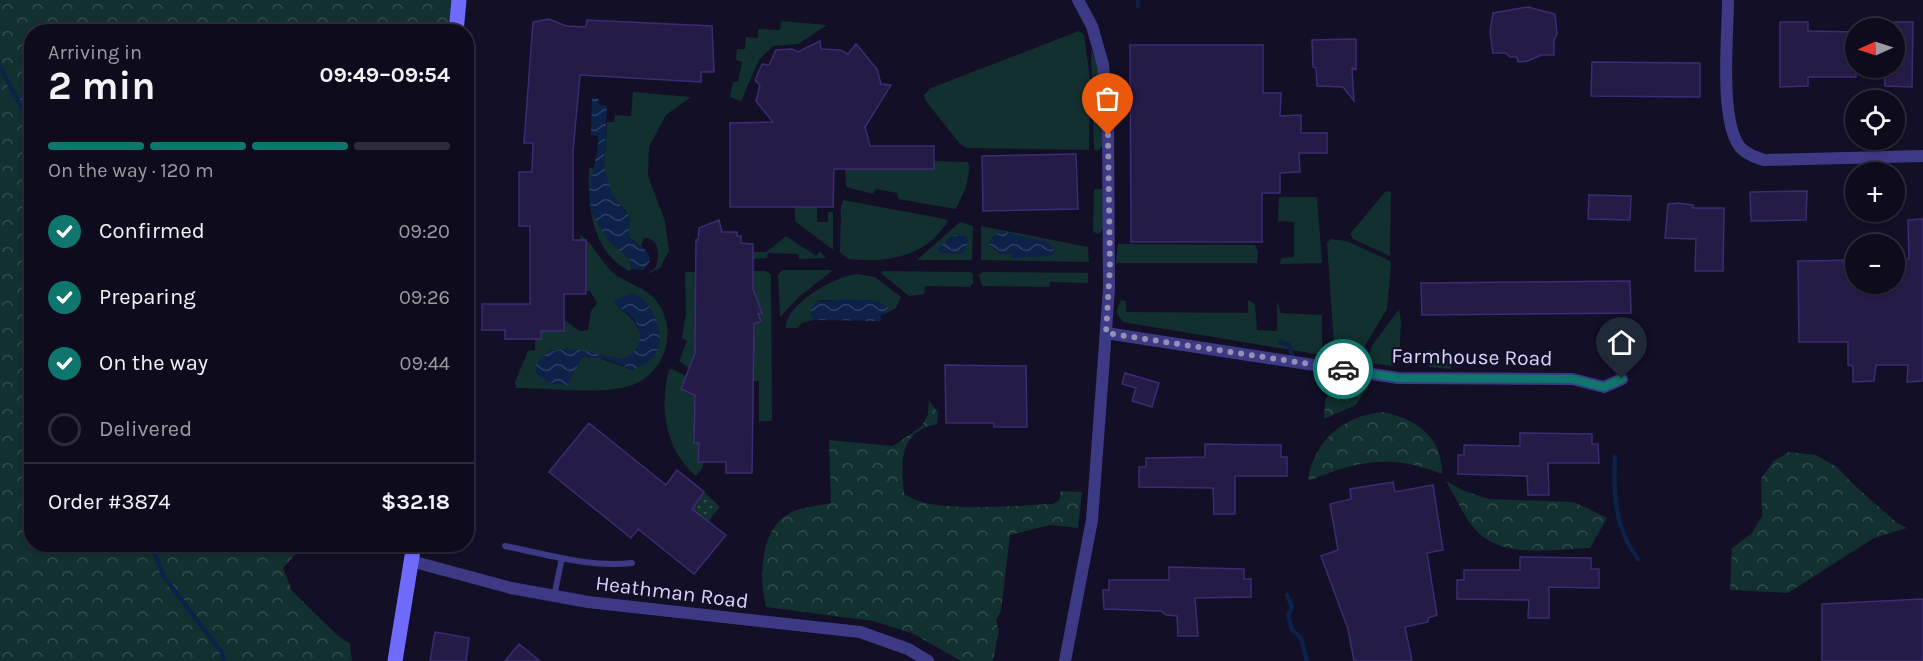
<!DOCTYPE html>
<html lang="en">
<head>
<meta charset="utf-8">
<style>
  :root { --surface:#0e0b1c; --page:#1c1929; --text:#f1f3f6; --muted:#9b9ba3; --line:#2e2b3b; --accent:#0f766e }
  body { margin:0; font-family:Karla,sans-serif; background:var(--page); color:var(--text); height:100vh; display:flex; flex-direction:column; font-size:22px; white-space:nowrap }
  * { box-sizing:border-box; margin:0 }
  p { font-size:20px; color:var(--muted) }
  .icon { flex:none; width:33px; height:33px; fill:none; stroke:currentColor; stroke-width:2; stroke-linecap:round; stroke-linejoin:round }
  .map { position:relative; flex:1; overflow:hidden }
  .drawer { position:absolute; left:24px; top:24px; width:450px; height:528px; display:flex; flex-direction:column; background:var(--surface); border-radius:24px; box-shadow:0 2px 4px #0004,0 0 0 2px var(--line) }
  .drawer>* { flex:none }
  .needle { width:39px; rotate:267deg }
  .controls { position:absolute; left:1845px; top:18px; display:grid; gap:12px }
  .controls a { display:grid; place-items:center; width:60px; height:60px; border-radius:50%; background:var(--surface); box-shadow:0 2px 4px #0004,0 0 0 2px var(--line); font-size:30px }
  .pin { position:absolute; display:grid; place-items:center; width:51px; height:51px; color:#fff; margin:-62px -26px; border-radius:50% 50% 50% 0; rotate:-45deg; box-shadow:0 0 6px #0007 }
  .pin .icon { rotate:45deg }
  .courier { position:absolute; display:grid; place-items:center; width:60px; height:60px; margin:-30px; border:4px solid #0f766e; border-radius:50%; background:#fff; color:#222; box-shadow:0 2px 8px #0007 }
  .headline em { font-style:normal; font-weight:700 }
  .headline div { display:flex; flex-direction:column-reverse }
  .headline { display:flex; align-items:center; justify-content:space-between; height:102px; padding:0 24px }
  h1 { font-size:39px; font-weight:700; line-height:45px }
  .bar { display:grid; grid-template-columns:repeat(4,1fr); gap:9px 6px; align-content:center; height:72px; padding:0 24px }
  .bar i { height:8px; border-radius:4px; background:var(--line) }
  .bar .current { background:var(--accent) }
  .bar p { grid-column:span 4 }
  .line { display:flex; align-items:center; gap:15px; padding:0 24px; border-top:2px solid var(--line) }
  .line div { flex:1 }
  ol { padding:0 24px; list-style:none }
  li { display:flex; align-items:center; gap:18px; height:66px }
  li p { margin-inline-start:auto }
  li .icon { padding:6px; border-radius:50%; background:var(--accent); color:#fff; stroke-width:4 }
  li:last-child { color:var(--muted) }
  li i { width:33px; height:33px; border:3px solid var(--line); border-radius:50% }
  .map>svg:first-child { display:block }
</style>
</head>
<body>
<div class="map">
<svg width="1923" height="661" viewBox="0 0 1923 661">
  <defs>
    <pattern id="forest-crowns" width="20" height="18" patternUnits="userSpaceOnUse" patternTransform="scale(1.5)"><rect width="20" height="18" fill="#12302f"/><path d="M2 6a3 3 0 1 1 6 0M12 15a3 3 0 1 1 6 0" fill="none" stroke="#344d4e"/></pattern>
    <pattern id="garden-dots" width="8" height="8" patternUnits="userSpaceOnUse" patternTransform="scale(1.5)"><rect width="8" height="8" fill="#12302f"/><path d="M2 2h.1M6 6h.1" fill="none" stroke="#344d4e" stroke-width="1.8" stroke-linecap="round"/></pattern>
    <pattern id="water-waves" width="16" height="10" patternUnits="userSpaceOnUse" patternTransform="scale(1.5)"><rect width="16" height="10" fill="#0c2248"/><path d="M0 5q4-4 8 0t8 0" fill="none" stroke="#2f4163"/></pattern>
  </defs>
  <rect width="100%" height="100%" fill="#130f26"/>
  <path fill="#12302f" fill-rule="evenodd" d="M781,21l46,4 -29,19 -25,2 -14,14 -18,41 -11,-4 3,-15h5l4,-20 -6,-2 1,-11h8l1,-12 12,1v-9l22,1z
    M1079,31l5,4 6,44 -1,71 -123,-2 -6,-4 -35,-44 -1,-5 7,-7z
    M1091,50c13,19 9,70 12,95l-4,5h-5z
    M633,92l58,5 -25,18 -17,32 -1,29 17,45 4,30 -9,17 -13,6 9,-7c3,-12 4,-29 -12,-29l-3,8 -12,-9 -3,-26 -14,-16 -5,-12 -3,-17 3,-44h7l1,-7 16,1z
    M934,161l33,1 3,4 -4,21 -10,22 -58,-10 -1,-6 -21,-4 -3,5 -27,-7 -1,-18h89z
    M589,168h5l-2,45 17,28 21,18 2,10 -3,2c-38,-21 -41,-64 -40,-103z
    M1094,189h8l2,38 -5,7 -6,-2z
    M1386,191l5,1 -1,64 -37,-17 -3,-5z
    M1279,197h38l5,66 -42,1 1,-6 13,-1v-35l-16,-1z
    M843,200l102,19 3,2c-22,36 -60,42 -100,38l-8,-7 1,-47z
    M795,207h22v15h11v-10h5v38l-38,-29z
    M960,222l13,4 -1,34h-55z
    M981,226l107,21 1,15 -108,-2z
    M580,235c11,4 22,30 36,40 13,9 28,12 39,24 27,32 8,82 -33,89 -34,6 -72,0 -106,0l-1,-6 13,-31 7,-1v-11h6v-8h23v-11l16,11 8,-1 3,-19 6,-8 -7,-12h-4zM617,307l40,18 -24,45 -42,-15 -42,-4 16,-2 57,10c33,-13 17,-39 -5,-52z
    M786,236l30,20 4,-5 6,7 -27,1 -1,-5 -30,-1 -1,5 -14,1v-7h13z
    M1330,239l17,2 43,20 1,4 -4,44 -32,53 -20,-3 -8,-116z
    M1118,244l137,1 3,7 -1,11h-141z
    M782,270h49l1,1 -32,25 -20,21 -2,-42z
    M753,271h13l5,4 1,146h-13v-40h-6l1,-57 7,-3 -3,-7 4,-2 -9,-23z
    M883,271l87,1 3,2v9l-3,4 -45,-1 -1,8 -15,2 -28,-23z
    M685,272h10v86l-6,10 -10,-7 8,-20 -5,-3 4,-25z
    M983,272l105,1v10l-38,-1 -1,5 -67,-1 -3,-11z
    M858,274l17,3 26,20 -5,11 -11,6 4,-6 -19,-8h-48l-6,2 -6,9 3,9 -11,3 -5,5h-11c-1,-24 51,-53 72,-54z
    M1121,300l5,1v11l122,1v-13l7,4 2,26 20,1v-30l4,12 41,2v40l-199,-33 -7,-10z
    M1399,309l2,12 -2,39h-5v6l-28,-3 6,-17z
    M1426,350l13,1 12,5v13l-22,-2z
    M672,369l14,7 -5,13 14,6 -1,47 5,1 -1,19h5v5l-7,9c-31,-26 -37,-69 -27,-106z"/>
  <path fill="url(#forest-crowns)" d="M0,0h463l-2,31 -429,1v512l314,1 -7,2 -39,2 -17,19 9,23 46,45 12,8 2,17h-352z
    M1331,380l31,5 2,7 -8,13 -32,14 1,-16z
    M929,400l9,13 -1,11c-38,7 -36,38 -33,69 22,22 116,12 149,11l6,-4 2,-9 21,1 -4,36 -28,-3 -40,10 -9,76 -5,9 3,11 -6,30h-32l-47,-27 -41,-13 -107,-14c-7,-28 -7,-78 24,-94 11,-6 28,-7 41,-10l-2,-63 64,6 29,-20 6,-12z
    M1382,412c33,6 61,25 60,62 -48,-20 -84,-14 -131,6l-3,-1c7,-39 35,-63 74,-67z
    M1789,452l27,3 21,12 15,16 45,40 10,5 -33,10 -86,55 -58,-3 2,-42 20,-15 10,-17 -1,-38 13,-17z
    M1446,481l18,10 25,8 85,3 33,16 -17,30c-33,1 -83,10 -109,-13 -15,-12 -25,-38 -35,-54z"/>
  <path fill="url(#garden-dots)" d="M704,492l16,15 -28,34 -15,-12z"/>
  <path fill="url(#water-waves)" d="M592,98l7,1v6l8,1 -3,60 8,28 18,24 -1,19c12,10 31,18 14,33l-11,-1 -2,-10c-6,-6 -16,-11 -21,-18 -12,-15 -23,-36 -19,-56 2,-18 9,-30 8,-49l-7,-1z
    M1000,231l48,11 7,9 -5,5 -38,2 -1,-4h-11l-11,-9v-4z
    M956,235l10,1 2,6 -5,12 -23,-1 -2,-4 12,-12z
    M632,293c20,6 35,42 24,60 -5,9 -14,13 -22,17l-29,-11 -23,-2 -14,28 -15,-1 -16,-9 -2,-9c18,-31 59,-11 87,-7 19,-7 24,-27 10,-42 -6,-6 -14,-8 -18,-16z
    M845,299l33,2 11,7 -4,6 -4,1v6l-68,-1 -3,-9 6,-9z"/>
  <g fill="none" stroke-linecap="round" stroke-linejoin="round">
    <path stroke="#0c2248" stroke-width="4.5" d="M1138,6v-5
      M0,67l32,60
      M1280,342l9,3 3,10
      M1615,457c-2,37 0,72 23,102
      M151,544l13,33 58,76 2,8
      M1287,595l5,12 -4,9 4,14 9,8 6,23"/>
  </g>
  <path fill="#241b47" stroke="#3b2d73" stroke-width="1.5" d="M1528,7l27,7 2,20 -3,6v15h-13l-13,6 -10,1 -1,-5h-7l-4,-4h-13l-3,-21 3,-19z
    M549,19l17,7 20,1 1,-7 125,6 2,46h-13v10l-121,-7 -7,76v89h13v54h-22v37h-23v8h-36v-9h-23v-26h48v-78h-11v-54h13l1,-29h-9l9,-121z
    M1780,22h28v9l48,1v45h-48v9l-28,1z
    M1894,22h19l-1,65 -27,-1 -1,-18h10z
    M1356,39v30l-4,-1 2,33 -11,-14 -26,-1 -1,-18 -3,-1 -1,-27z
    M820,41l1,8 19,1 8,4 8,-10 21,25 4,15 10,1 -26,42 5,19h64v23h-100l-1,38h-103v-84l43,-1 -17,-21 4,-16 -5,-5 7,-16 7,1 7,-15 16,-1 6,3z
    M1130,45h133v48h18l-1,23 21,-1v18h26v20h-28l1,19 -20,1v20h-18v49h-131z
    M1592,62l108,1v34l-109,-1z
    M1076,154l2,55 -95,2 -1,-55z
    M1807,191l-1,29 -55,1 -1,-29z
    M1589,195l42,1 -1,24 -42,-1z
    M1678,203l15,2v3h31l-1,63h-28l1,-32 -31,-1 3,-34z
    M1923,219v162l-16,1 1,-17h-32l-2,16 -21,1v-16l-5,-1v-23h-49l-1,-81 58,-1v24h38v-25h15l-1,-39z
    M719,220l3,12h15v4h4v7l12,1v45l9,24 -4,1 3,7 -7,3 -2,149h-26v-11h-28l1,-19h-5l1,-48 -14,-6 14,-36 1,-113h2l1,-12z
    M1630,281l1,32 -209,2 -1,-32z
    M945,365l81,1 1,61h-33v-4h-48z
    M1125,373l34,10 -7,24 -20,-6 4,-13 -14,-4z
    M589,423l77,62 11,-15 27,22 -12,17 34,26 -32,39 -56,-45 -7,9 -82,-66z
    M1520,433l72,1v10h6l1,19h-51l1,32h-21l-1,-19 -69,-2v-19h6v-10l56,1z
    M1205,444l76,1v12h6v19h-52v38h-21l-1,-26 -74,-1v-20h7v-9l59,-1z
    M1393,482l2,10 38,-7 10,65 -16,3 10,62 -9,3v4l-23,5 7,34h-58l-6,-32 -27,-73 17,-6 -8,-46 21,-5 -1,-10z
    M1520,557l71,1v11h8v19l-50,-1v31h-21l1,-18 -72,-1v-19h7v-10h56z
    M1169,567l75,2v10h7v18l-56,1 3,38h-20l-1,-20 -11,-1 -5,-4 -57,-2 -1,-19h6v-10h60z
    M1923,599v62h-101v-57z
    M435,632l34,6 -3,23h-36z
    M519,644l21,17h-35z"/>
  <g fill="none" stroke-linecap="round" stroke-linejoin="round">
    <path stroke="#3d3a85" stroke-width="6" d="M505,546c41,8 85,22 127,17
      M554,596l8,-38"/>
    <path stroke="#3d3a85" stroke-width="12" d="M1728,0c0,35 -9,120 12,147 6,7 15,10 24,13l159,-4
      M1106,333l292,45 174,1 32,8 18,-8
      M411,561l100,27 77,14 272,30 48,17 20,12
      M1065,661l27,-141 17,-231 -1,-172 -5,-52 -11,-39 -14,-26"/>
    <path stroke="#6f6bff" stroke-width="15" d="M456,32l3,-32
      M395,661l19,-117"/>
  </g>
  <g fill="none" stroke-linecap="round" stroke-linejoin="round">
    <path stroke="#948fb3" stroke-width="6" stroke-dasharray="0 10.8" d="M1108,135l2,132 -4,66 237,36"/>
    <path stroke="#0f766e" stroke-width="8" d="M1343,369l55,9 174,1 32,8 18,-8"/>
  </g>
  <g text-anchor="middle" stroke-width="4.5" stroke-linejoin="round" paint-order="stroke">
    <g font-size="21" fill="#d9d4ff" stroke="#130f26">
      <text transform="translate(1472 357) rotate(1)" y="7">Farmhouse Road</text>
      <text transform="translate(672 592) rotate(7)" y="7">Heathman Road</text>
    </g>
  </g>
</svg>
<div class="controls">
<a><svg class="needle" viewBox="-14 -14 28 28"><path d="M0-13l5 13h-10z" fill="#e53935"/><path d="M0 13l5-13h-10z" fill="#9b9ba3"/></svg></a>
<a><svg class="icon" aria-label="locate" viewBox="0 0 24 24"><circle cx="12" cy="12" r="6"/><path d="M12 2v4M12 18v4M2 12h4M18 12h4"/></svg></a>
<a>+</a>
<a>−</a>
</div>
<div class="pin" style="left:1108px;top:135px;background:#ea580c"><svg class="icon" aria-label="bag" viewBox="0 0 24 24"><path d="M5 8h14l-1 12H6zM9 8a3 3 0 0 1 6 0"/></svg></div>
<div class="pin" style="left:1622px;top:379px;background:#1f2937"><svg class="icon" aria-label="home" viewBox="0 0 24 24"><path d="M3 11l9-7 9 7M6 9v11h12V9"/></svg></div>
<div class="courier" style="left:1343px;top:369px"><svg class="icon" aria-label="car" viewBox="0 0 24 24"><path d="M5 17H2v-5l4-1 3-4h7l3 4 3 1v5h-3M9 17h6M6 11h13"/><circle cx="7" cy="17" r="2"/><circle cx="17" cy="17" r="2"/></svg></div>
<section class="drawer">
<div class="headline"><div><h1>2 min</h1><p>Arriving in</p></div><em>09:49–09:54</em></div>
<div class="bar"><i class="current"></i><i class="current"></i><i class="current"></i><i></i><p>On the way · 120 m</p></div>
<ol>
<li><svg class="icon" aria-label="check" viewBox="0 0 24 24"><path d="M5 12l5 5 9-10"/></svg>Confirmed<p>09:20</p></li>
<li><svg class="icon" aria-label="check" viewBox="0 0 24 24"><path d="M5 12l5 5 9-10"/></svg>Preparing<p>09:26</p></li>
<li><svg class="icon" aria-label="check" viewBox="0 0 24 24"><path d="M5 12l5 5 9-10"/></svg>On the way<p>09:44</p></li>
<li><i></i>Delivered</li>
</ol>
<div class="line" style="height:78px"><div>Order #3874</div><b>$32.18</b></div>
</section>
</div>
</body>
</html>
